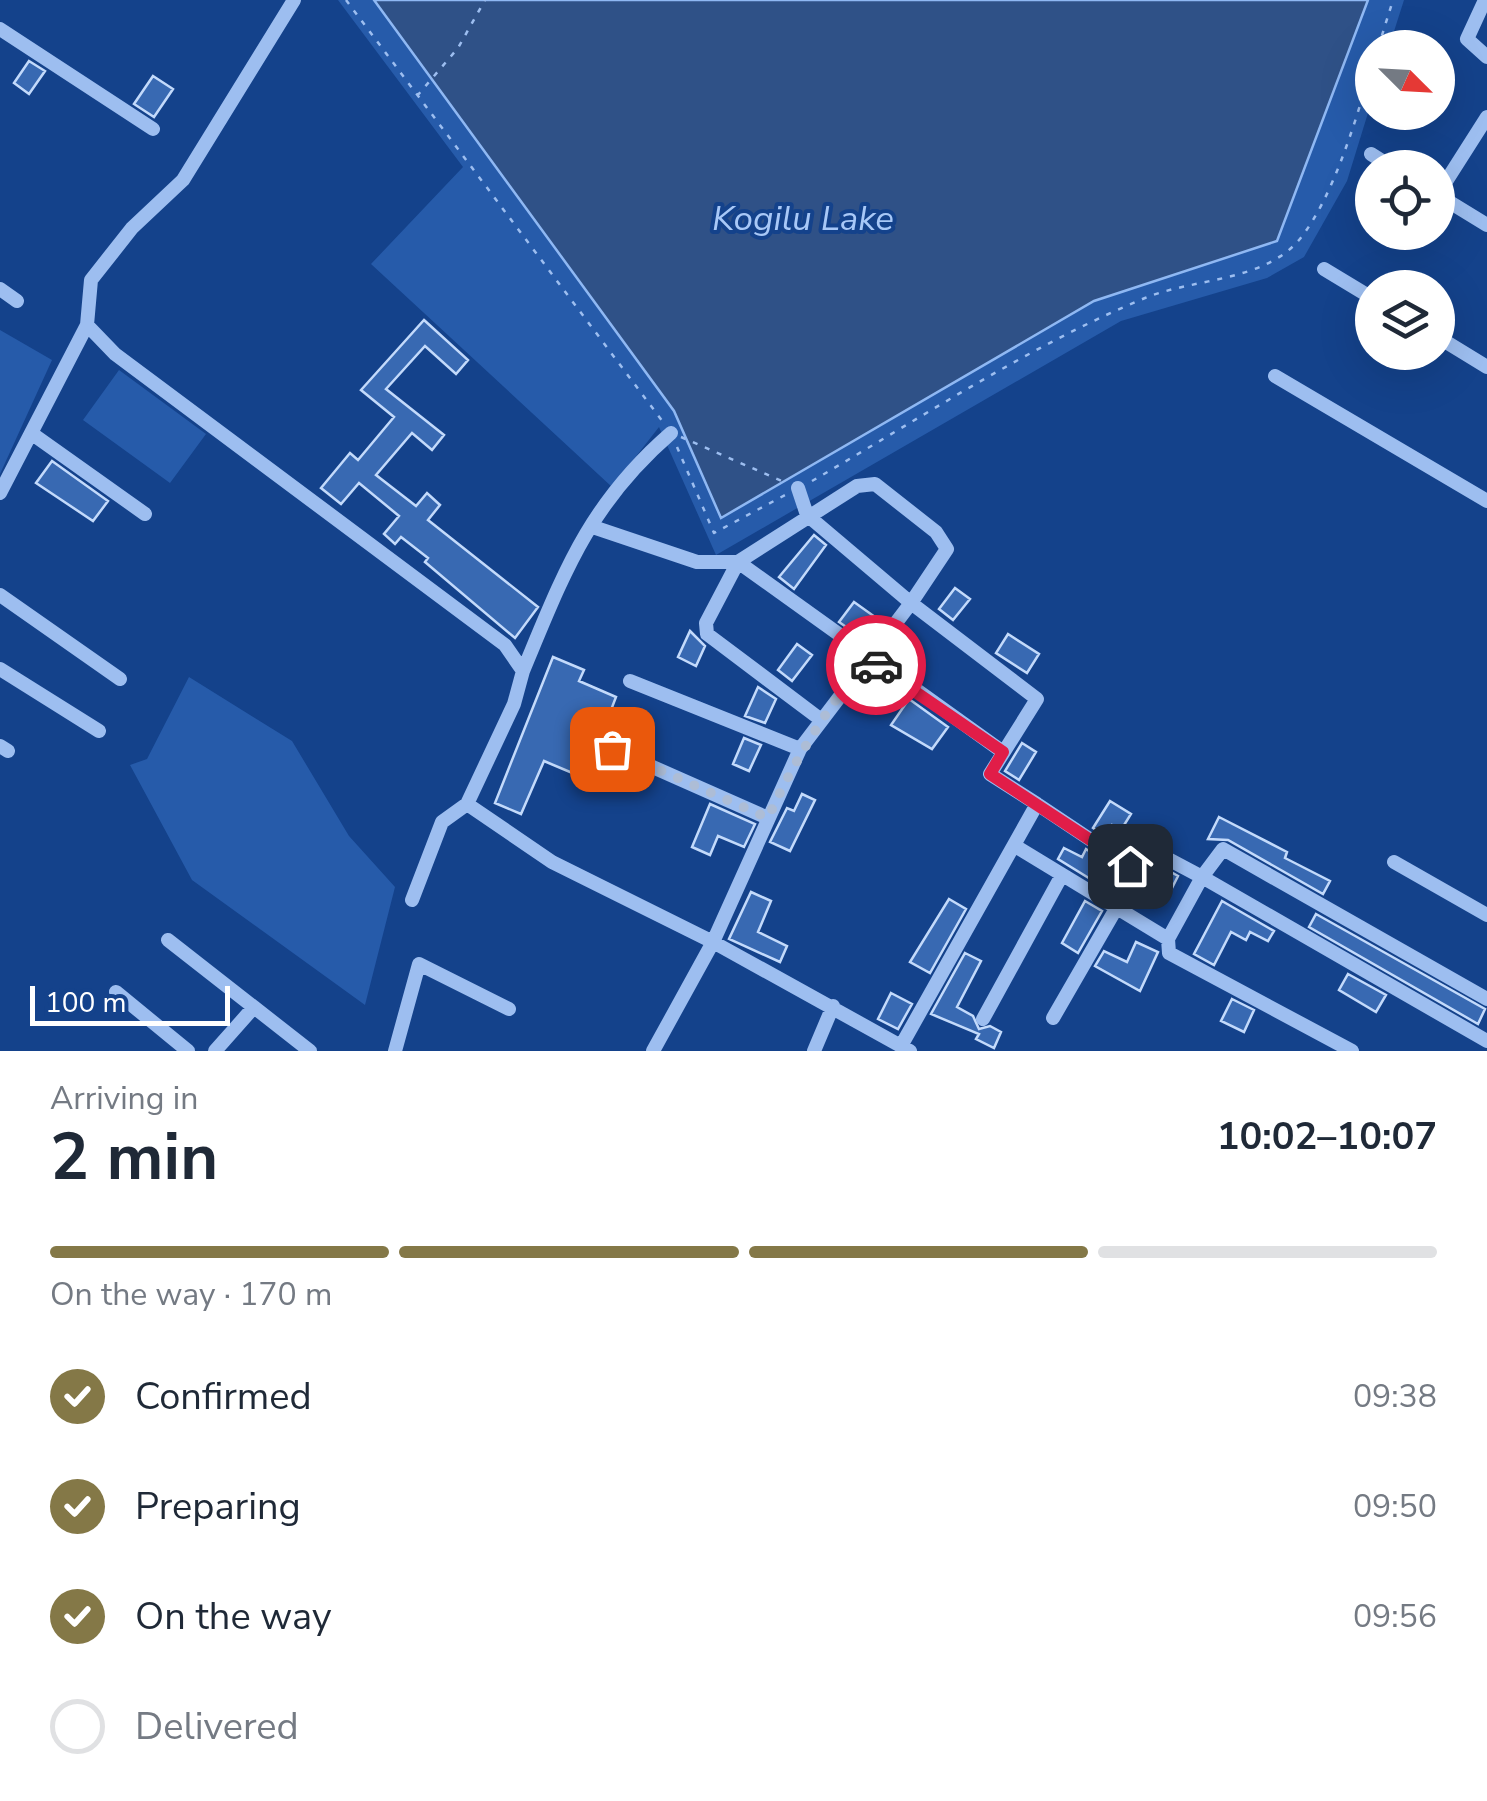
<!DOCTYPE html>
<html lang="en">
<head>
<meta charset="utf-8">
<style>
  :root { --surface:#fff; --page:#f2f2f3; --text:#1f2937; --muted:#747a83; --line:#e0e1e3; --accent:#847847 }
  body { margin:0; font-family:"Nunito Sans",sans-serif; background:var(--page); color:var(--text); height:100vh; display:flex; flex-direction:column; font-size:38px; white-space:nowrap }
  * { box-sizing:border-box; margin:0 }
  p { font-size:32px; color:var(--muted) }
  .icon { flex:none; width:55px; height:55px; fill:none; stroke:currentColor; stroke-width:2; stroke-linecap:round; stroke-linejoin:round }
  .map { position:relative; height:1051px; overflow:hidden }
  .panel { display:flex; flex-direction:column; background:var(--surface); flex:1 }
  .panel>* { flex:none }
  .needle { width:65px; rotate:114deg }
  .tools { position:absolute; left:1355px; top:30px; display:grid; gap:20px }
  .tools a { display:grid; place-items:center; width:100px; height:100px; border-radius:50%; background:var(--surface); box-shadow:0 10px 40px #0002; font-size:50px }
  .scale { position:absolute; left:30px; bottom:25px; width:200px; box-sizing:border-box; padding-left:10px; border:5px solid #fff; border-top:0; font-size:28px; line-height:35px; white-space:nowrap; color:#fff; -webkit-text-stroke:8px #14428b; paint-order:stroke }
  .pin { position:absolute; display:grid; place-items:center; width:85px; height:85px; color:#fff; margin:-42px; border-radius:20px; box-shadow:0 5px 15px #0006 }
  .courier { position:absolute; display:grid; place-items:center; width:100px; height:100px; margin:-50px; border:8px solid #e11d48; border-radius:50%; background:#fff; color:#222; box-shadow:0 2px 12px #0007 }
  .summary em { font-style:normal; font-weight:700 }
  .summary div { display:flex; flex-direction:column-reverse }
  .summary { display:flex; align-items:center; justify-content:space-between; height:170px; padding:0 50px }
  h1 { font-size:65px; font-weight:700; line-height:75px }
  .bar { display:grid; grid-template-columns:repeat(4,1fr); gap:15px 10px; align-content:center; height:120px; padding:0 50px }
  .bar i { height:12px; border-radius:8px; background:var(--line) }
  .bar .active { background:var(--accent) }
  .bar p { grid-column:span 4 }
  ol { padding:0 50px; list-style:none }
  li { display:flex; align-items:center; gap:30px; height:110px }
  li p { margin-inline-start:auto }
  li .icon { padding:10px; border-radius:50%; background:var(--accent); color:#fff; stroke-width:4 }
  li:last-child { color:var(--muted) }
  li i { width:55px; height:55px; border:5px solid var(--line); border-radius:50% }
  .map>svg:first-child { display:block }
</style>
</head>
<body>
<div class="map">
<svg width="1487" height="1051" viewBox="0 0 1487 1051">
  <rect width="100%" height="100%" fill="#14428b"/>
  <path fill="#265baa" d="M338,0h36l300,411 48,106 372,-216 183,-60 91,-241h36l-15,47 -17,1v52l-25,81 -43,76 -37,21 -146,43 -405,234 -57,-128 -47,60 -241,-223 92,-97z
    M0,330l52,30 -52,114z
    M119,370l87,64 -36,49 -87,-63z
    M189,677l103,64 57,95 46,51 -30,118 -173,-125 -62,-115 17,-6z"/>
  <path fill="#2f5187" stroke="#8fb8f3" stroke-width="2.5" d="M374,0h994l-91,241 -183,60 -373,217 -47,-107z"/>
  <path fill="#3869b2" stroke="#c3dafb" stroke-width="2.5" d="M29,61l16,10 -16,23 -15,-11z
    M153,76l20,13 -19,28 -20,-13z
    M424,320l44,40 -12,14 -31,-28 -39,43 58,46 -12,15 -20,-17 -36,42 40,31 11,-13 13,12 -12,15 110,87 -23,31 -90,-76 3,-4 -27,-21 -6,7 -11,-10 15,-18 -40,-33 -18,21 -20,-16 29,-35 8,7 36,-43 -33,-27z
    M52,461l56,40 -15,20 -57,-38z
    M814,535l12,10 -32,44 -15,-12z
    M955,588l15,11 -17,21 -14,-11z
    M854,602l28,20 -14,20 -29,-20z
    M690,631l15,15 -9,20 -18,-9z
    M1008,634l31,20 -12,19 -31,-20z
    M797,644l15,11 -20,26 -14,-11z
    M553,657l31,13 -5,11 37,16 -5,13 38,17 -10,22 -40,-12 -17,40 -38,-16 -23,53 -26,-11z
    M758,687l18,12 -11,24 -20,-7z
    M909,699l39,28 -16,22 -41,-24z
    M744,738l17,7 -12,26 -16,-7z
    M1022,743l14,9 -17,28 -14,-9z
    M802,794l13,6 -25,51 -20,-9 17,-34 7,3z
    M1110,801l21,13 -10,16 -9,-5 -6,12 -13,-9z
    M710,804l45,20 -11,23 -26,-11 -8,19 -18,-8z
    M1219,817l68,35 -2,6 45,23 -7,13 -95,-54 -20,-1z
    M1064,848l18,9 4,-8 16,11 -10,20 -34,-21z
    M1146,858l32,18 -10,20 -33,-17z
    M751,892l20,9 -13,31 29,14 -7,16 -51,-23z
    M949,899l17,10 -36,64 -20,-11z
    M1085,901l17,10 -24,42 -16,-10z
    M1222,901l52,30 -6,10 -18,-9 -4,8 -15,-8 -17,33 -20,-11z
    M1316,914l169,95 -7,15 -169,-97z
    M1136,942l22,10 -18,39 -45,-25 9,-15 23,11z
    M965,953l16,8 -24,46 16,9 6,13 11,-3 11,6 -7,16 -18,-9 3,-5 -48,-20z
    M1348,974l38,21 -10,17 -37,-22z
    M891,993l21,11 -14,25 -20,-10z
    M1232,999l22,11 -10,22 -23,-11z"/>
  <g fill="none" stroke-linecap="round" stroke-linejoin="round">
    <path stroke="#9dbef0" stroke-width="2.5" stroke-dasharray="5 8" stroke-linecap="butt" d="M346,0l317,422
      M1378,48l15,-48
      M417,96l41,-48 27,-48
      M681,437l103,45
      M677,447l37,86 73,-39
      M812,481c109,-63 217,-135 333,-183 49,-20 118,-16 154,-58 34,-41 58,-123 73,-175"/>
    <path stroke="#9dbef0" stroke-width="14" d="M294,0l-111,180 -51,48 -41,52 -4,45 28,29 390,291 18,26 -9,33 -47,100 85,58 161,80 197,109
      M1485,0l-18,39 20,18
      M0,29l153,100
      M1371,154l22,14
      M1438,194l49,-77
      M1438,195l49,30
      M1324,269l48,29
      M0,289l17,12
      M1438,337l49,30
      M1275,376l212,125
      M31,433l114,81
      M798,488l9,27 104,88 -111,146
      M0,493l87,-168
      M593,527l104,35h41
      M738,562l-32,61 1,11 113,85
      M0,595l120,84
      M0,669l99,62
      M523,671c41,-98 65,-166 148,-238
      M630,681l170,68 -87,193 -60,109
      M0,746l8,5
      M612,749l156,69
      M1003,752l-265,-190 119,-76 18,-2 61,48 11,17 -36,54 126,96 -47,75 47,30
      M1015,846l153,93
      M1153,851l49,26 21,-28 264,150
      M1394,862l93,53
      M412,900l30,-78 25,-18
      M168,940l142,111
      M116,992l72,59
      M1053,1018l64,-111
      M983,1019l79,-144
      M901,1046l136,-242 93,62
      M215,1051l39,-44
      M395,1051l24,-87 90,45
      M814,1051l19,-45
      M1352,1051l-183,-98 -1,-14 34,-62 285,164"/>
  </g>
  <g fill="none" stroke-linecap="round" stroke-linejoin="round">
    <path stroke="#adbdd6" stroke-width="10" stroke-dasharray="0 18" d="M612,749l156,69c28,-61 57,-106 99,-160l9,7"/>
    <path stroke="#e11d48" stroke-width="12" d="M876,665l127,87 -13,22 140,92"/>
  </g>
  <g text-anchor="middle" stroke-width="8" stroke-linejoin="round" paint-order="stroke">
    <g font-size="35" font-style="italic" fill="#a8c8f7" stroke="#14428b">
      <text x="803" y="230">Kogilu Lake</text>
    </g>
  </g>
</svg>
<div class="tools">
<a><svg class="needle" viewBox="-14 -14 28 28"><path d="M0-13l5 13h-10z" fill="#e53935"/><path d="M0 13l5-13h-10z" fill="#747a83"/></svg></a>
<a><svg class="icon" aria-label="locate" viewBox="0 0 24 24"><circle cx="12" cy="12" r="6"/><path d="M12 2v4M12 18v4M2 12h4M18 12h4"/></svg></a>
<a><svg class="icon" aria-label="layers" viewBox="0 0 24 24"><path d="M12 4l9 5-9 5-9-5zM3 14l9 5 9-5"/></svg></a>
</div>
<div class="scale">100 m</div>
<div class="pin" style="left:612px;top:749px;background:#ea580c"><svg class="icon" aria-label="bag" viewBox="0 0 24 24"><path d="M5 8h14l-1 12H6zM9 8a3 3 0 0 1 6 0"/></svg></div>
<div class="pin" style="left:1130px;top:866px;background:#1f2937"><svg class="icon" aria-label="home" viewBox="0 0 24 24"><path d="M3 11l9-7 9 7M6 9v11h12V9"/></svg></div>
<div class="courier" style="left:876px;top:665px"><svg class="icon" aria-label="car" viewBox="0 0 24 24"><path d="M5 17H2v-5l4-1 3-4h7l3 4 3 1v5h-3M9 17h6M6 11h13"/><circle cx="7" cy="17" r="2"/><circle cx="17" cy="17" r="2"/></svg></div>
</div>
<section class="panel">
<div class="summary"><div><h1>2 min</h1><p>Arriving in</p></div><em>10:02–10:07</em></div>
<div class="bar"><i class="active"></i><i class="active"></i><i class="active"></i><i></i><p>On the way · 170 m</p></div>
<ol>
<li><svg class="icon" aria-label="check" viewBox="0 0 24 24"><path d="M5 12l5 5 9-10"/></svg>Confirmed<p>09:38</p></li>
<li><svg class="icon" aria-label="check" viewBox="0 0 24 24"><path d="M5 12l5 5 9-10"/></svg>Preparing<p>09:50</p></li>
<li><svg class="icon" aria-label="check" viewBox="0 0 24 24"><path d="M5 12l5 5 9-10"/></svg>On the way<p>09:56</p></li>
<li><i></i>Delivered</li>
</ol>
</section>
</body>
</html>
